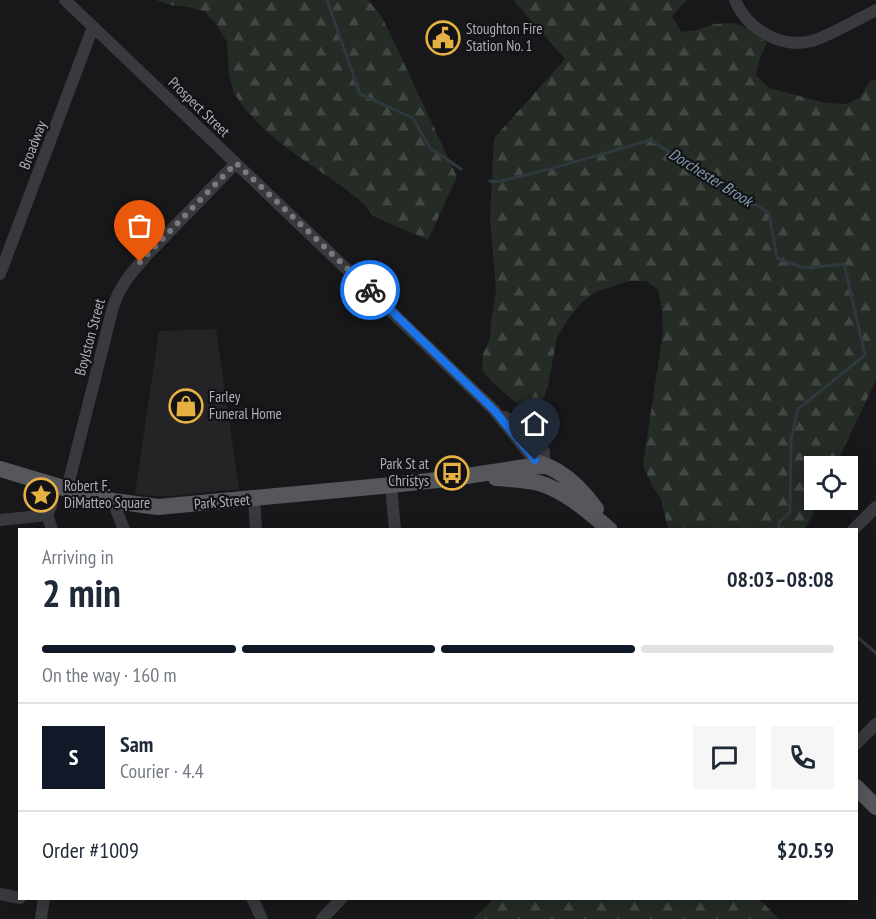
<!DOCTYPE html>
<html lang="en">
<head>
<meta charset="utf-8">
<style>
  :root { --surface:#fff; --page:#f6f6f7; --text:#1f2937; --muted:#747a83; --line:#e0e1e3; --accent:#111827 }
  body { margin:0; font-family:"PT Sans Narrow",sans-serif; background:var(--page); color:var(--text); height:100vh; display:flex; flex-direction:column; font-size:22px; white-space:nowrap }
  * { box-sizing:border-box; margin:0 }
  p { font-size:20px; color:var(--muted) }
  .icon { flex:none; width:33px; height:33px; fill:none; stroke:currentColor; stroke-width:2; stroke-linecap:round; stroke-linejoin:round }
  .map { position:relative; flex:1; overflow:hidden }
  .drawer { position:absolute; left:18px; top:528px; width:840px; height:372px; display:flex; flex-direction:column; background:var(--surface); border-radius:0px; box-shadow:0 3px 15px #0003 }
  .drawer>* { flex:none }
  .fabs { position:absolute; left:804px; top:456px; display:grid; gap:12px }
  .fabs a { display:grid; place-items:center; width:54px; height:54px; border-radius:0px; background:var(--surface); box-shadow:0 3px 15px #0003; font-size:30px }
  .pin { position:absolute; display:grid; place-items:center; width:51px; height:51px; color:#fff; margin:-62px -26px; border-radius:50% 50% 50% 0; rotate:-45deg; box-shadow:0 0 6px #0007 }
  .pin .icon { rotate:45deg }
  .courier { position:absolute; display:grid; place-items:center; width:60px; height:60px; margin:-30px; border:4px solid #1a73e8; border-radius:50%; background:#fff; color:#222; box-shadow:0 2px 8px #0007 }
  .head em { font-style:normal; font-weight:800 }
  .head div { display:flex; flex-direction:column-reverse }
  .head { display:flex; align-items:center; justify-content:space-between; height:102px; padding:0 24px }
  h1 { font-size:39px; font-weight:800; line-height:45px }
  .bar { display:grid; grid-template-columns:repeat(4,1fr); gap:9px 6px; align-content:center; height:72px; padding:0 24px }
  .bar i { height:8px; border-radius:4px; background:var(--line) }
  .bar .on { background:var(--accent) }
  .bar p { grid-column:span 4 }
  .line { display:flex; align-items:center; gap:15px; padding:0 24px; border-top:2px solid var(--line) }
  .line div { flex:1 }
  .round { display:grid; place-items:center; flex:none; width:63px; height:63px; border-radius:0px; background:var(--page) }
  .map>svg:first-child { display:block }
</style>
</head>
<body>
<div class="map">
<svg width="876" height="919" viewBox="0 0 876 919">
  <defs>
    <pattern id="forest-firs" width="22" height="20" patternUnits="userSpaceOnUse" patternTransform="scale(1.5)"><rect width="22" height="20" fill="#242c25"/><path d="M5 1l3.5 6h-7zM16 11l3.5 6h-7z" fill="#414843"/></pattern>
  </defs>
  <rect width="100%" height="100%" fill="#18181a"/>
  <path fill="#242427" d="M216,329l23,160 -69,7h-18l-17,-2 24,-163z"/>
  <path fill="url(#forest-firs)" d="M156,0h212l13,16 8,15 68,146 -29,63 -55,-24 -9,-12 -25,-20 -43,-29 -28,-22 -24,-25 -10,-15 -5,-17 -2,-34 -11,-18 -12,-13 -16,-4 -18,-2z
    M513,0h174l-15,16 9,16 16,-2 17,-6 19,-1 16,6 18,14 -7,15 -4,17 13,13 57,15 21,1 13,-7 10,-16 6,-1v300l-41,86h-21v34h6l-15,29h-137l-7,-30 -10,-15 -8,-19 20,-134 -1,-21 -4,-20 -12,-9h-17l-33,11 -15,11 -13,16 -11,19 -8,42 -5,19 -28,4 -25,-22 -9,-11 1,-16 7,-15 1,-17 5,-32 -6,-73 4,-79 71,-79z
    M494,899h265l20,20h-306z"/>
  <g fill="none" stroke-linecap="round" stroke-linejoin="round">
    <path stroke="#30383f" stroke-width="3" d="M327,0l33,94 53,24 17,30 31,21
      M490,181c9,2 14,-1 23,-3 46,-10 91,-25 137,-38l119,73 8,45 27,10 40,-4 21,91 -67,54 -7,31 -1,72 -11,10v8
      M856,636l20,17"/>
    <path stroke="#393a3e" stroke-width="12" d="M65,0l429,410 41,51
      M735,0c12,29 45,49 77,41 19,-6 46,-22 64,-31
      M0,274l93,-247
      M505,417l26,20 13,14v15
      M391,486l4,44
      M67,489l46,-182c7,-22 19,-35 34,-52l89,-92
      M254,499l2,31
      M113,501l11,29
      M47,514l5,16
      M0,520l39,-4 8,-2 4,-8 2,-21
      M853,530l23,-23
      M856,744l20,-20
      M0,894l20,4
      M252,898l10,21
      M41,919l3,-21
      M322,919l20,-21"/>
    <path stroke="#55575d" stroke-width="16" d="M535,461c7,3 15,6 22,10 15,9 29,24 39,38
      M0,469l67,20 46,12 45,6 224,-21 65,-7 78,-12 19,-1
      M496,478c14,1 29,2 43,5 27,8 50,29 71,47
      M856,787l20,20"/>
  </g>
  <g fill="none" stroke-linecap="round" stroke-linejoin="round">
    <path stroke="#787a81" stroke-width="6" stroke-dasharray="0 10.8" d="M140,262l96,-99 134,127"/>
    <path stroke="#1a73e8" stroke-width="8" d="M370,290l124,120 41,50"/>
  </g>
  <defs>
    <symbol id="civic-ring" viewBox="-11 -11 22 22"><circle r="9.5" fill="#131315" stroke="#e6b143" stroke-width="1.5"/><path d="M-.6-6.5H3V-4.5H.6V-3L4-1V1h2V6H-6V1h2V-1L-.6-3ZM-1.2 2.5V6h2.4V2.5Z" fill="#e6b143"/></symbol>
    <symbol id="shop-ring" viewBox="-11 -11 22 22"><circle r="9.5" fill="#131315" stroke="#e6b143" stroke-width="1.5"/><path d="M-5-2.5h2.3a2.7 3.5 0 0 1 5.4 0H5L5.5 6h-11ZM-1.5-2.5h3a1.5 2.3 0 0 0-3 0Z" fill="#e6b143"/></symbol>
    <symbol id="bus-ring" viewBox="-11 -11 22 22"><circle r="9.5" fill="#131315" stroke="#e6b143" stroke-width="1.5"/><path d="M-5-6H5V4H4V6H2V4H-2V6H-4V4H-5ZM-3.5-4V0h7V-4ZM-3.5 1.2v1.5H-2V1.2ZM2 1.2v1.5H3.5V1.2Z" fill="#e6b143"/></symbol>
    <symbol id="sight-ring" viewBox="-11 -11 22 22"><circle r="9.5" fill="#131315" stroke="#e6b143" stroke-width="1.5"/><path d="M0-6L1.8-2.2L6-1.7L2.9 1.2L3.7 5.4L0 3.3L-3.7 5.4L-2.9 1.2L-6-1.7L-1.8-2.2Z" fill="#e6b143"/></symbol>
  </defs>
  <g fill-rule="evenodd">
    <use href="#civic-ring" x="424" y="19" width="38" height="38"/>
    <use href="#shop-ring" x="167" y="387" width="38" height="38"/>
    <use href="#bus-ring" x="433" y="454" width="38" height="38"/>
    <use href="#sight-ring" x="22" y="476" width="38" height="38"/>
  </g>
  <g text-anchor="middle" stroke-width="4.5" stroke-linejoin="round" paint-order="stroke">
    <g font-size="15" fill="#abafb9" stroke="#131315" text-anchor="start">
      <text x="466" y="34">Stoughton Fire<tspan x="466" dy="17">Station No. 1</tspan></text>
      <text x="209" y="402">Farley<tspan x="209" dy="17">Funeral Home</tspan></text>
      <text x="429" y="469" text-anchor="end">Park St at<tspan x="429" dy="17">Christys</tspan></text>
      <text x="64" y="491">Robert F.<tspan x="64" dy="17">DiMatteo Square</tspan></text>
    </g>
    <g font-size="15" fill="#abafb9" stroke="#131315">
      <text transform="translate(199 107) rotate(44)" y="5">Prospect Street</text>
      <text transform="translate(33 145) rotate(-69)" y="5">Broadway</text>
      <text transform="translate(90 337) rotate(-75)" y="5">Boylston Street</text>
      <text transform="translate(222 502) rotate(-5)" y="5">Park Street</text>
    </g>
    <g font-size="16" font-style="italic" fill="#849cb1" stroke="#131315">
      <text transform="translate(711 177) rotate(32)" y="6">Dorchester Brook</text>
    </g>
  </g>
</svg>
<div class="fabs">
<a><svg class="icon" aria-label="locate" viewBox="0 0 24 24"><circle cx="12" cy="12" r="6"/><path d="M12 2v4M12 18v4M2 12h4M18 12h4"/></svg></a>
</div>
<div class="pin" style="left:140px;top:262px;background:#ea580c"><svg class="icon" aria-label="bag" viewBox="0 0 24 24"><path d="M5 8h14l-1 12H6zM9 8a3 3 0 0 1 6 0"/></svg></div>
<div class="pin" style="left:535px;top:460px;background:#1f2937"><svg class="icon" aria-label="home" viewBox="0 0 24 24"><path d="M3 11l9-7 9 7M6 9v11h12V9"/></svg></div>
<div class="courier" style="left:370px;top:290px"><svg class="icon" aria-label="bike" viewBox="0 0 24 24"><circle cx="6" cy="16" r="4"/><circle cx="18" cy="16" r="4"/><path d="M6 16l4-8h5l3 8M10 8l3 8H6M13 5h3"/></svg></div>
<section class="drawer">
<div class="head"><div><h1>2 min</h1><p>Arriving in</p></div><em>08:03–08:08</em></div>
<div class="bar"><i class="on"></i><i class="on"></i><i class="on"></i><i></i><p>On the way · 160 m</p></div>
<div class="line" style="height:108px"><b class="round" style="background:var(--accent);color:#fff">S</b><div><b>Sam</b><p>Courier · 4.4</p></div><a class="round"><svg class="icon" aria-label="chat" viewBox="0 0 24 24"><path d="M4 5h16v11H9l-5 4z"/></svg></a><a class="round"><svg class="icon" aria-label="phone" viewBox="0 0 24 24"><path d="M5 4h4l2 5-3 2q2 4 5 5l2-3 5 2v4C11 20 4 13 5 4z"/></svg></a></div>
<div class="line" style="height:78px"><div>Order #1009</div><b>$20.59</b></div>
</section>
</div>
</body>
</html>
